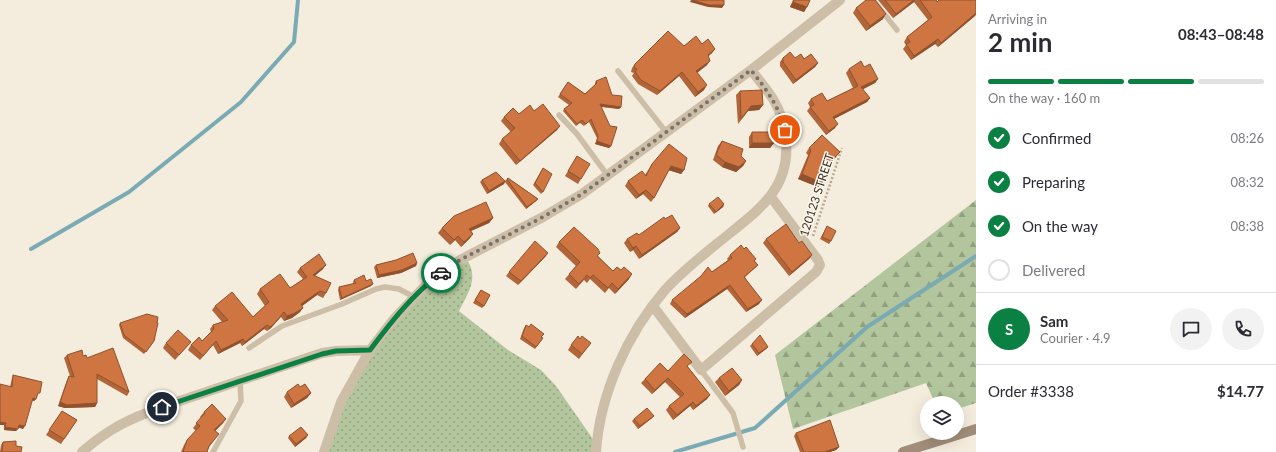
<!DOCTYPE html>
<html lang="en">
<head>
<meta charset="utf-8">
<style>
  :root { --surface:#fff; --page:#f2f2f3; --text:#2b2b33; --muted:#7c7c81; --line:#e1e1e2; --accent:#0b8043 }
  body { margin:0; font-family:Lato,sans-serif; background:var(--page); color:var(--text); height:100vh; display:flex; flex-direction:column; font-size:15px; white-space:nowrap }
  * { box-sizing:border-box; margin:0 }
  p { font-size:13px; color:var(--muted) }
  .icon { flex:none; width:22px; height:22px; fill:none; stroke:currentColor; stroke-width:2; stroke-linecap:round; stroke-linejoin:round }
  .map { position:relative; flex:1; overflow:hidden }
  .details { display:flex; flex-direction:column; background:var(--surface); width:300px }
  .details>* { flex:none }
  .tools { position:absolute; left:920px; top:396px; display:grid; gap:8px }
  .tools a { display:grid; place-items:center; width:44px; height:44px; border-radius:50%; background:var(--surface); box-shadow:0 4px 16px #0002; font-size:20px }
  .pin { position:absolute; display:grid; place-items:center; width:34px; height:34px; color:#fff; margin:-17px; border:2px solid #fff; border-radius:50%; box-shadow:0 1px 4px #0007 }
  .courier { position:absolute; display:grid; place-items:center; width:40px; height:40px; margin:-20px; border:3px solid #0b8043; border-radius:50%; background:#fff; color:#222; box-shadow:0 1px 5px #0007 }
  .head em { font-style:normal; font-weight:700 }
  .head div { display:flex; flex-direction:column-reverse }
  .head { display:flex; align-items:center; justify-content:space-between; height:68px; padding:0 12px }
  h1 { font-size:26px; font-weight:700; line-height:30px }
  .bar { display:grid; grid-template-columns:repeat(4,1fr); gap:6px 4px; align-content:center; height:48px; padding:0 12px }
  .bar i { height:5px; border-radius:3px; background:var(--line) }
  .bar .on { background:var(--accent) }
  .bar p { grid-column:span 4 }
  .line { display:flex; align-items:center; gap:10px; padding:0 12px; border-top:1px solid var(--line) }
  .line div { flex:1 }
  .round { display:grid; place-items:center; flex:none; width:42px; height:42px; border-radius:21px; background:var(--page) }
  ol { padding:0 12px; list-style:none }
  li { display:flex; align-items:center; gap:12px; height:44px }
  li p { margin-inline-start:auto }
  li .icon { padding:4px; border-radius:50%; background:var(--accent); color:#fff; stroke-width:4 }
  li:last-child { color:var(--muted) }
  li i { width:22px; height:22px; border:2px solid var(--line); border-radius:50% }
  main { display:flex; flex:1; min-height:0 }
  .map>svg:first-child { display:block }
</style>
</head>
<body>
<main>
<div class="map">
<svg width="976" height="452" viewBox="0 0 976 452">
  <defs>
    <pattern id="grass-dots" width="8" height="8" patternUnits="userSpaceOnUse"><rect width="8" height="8" fill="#b2c59c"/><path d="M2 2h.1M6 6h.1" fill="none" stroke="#92a07f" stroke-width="1.8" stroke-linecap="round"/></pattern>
    <pattern id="forest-firs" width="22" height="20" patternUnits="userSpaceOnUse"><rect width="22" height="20" fill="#b2c59c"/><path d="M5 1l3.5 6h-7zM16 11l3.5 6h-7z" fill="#92a07f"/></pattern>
  </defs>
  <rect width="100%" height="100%" fill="#f4ecdd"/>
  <path fill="url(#grass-dots)" d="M465,257c15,20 4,34 -6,54l49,39 33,20 15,16 39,56 -1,10h-271l9,-27 60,-106z"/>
  <path fill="url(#forest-firs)" d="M976,200v203l-19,6v-6h-22l-9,-20 -133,46 -18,-74z"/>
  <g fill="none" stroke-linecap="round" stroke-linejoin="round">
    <path stroke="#7aaab3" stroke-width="4" d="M31,249l98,-57 112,-90 53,-60 4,-42
      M675,452l80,-24 112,-101 109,-71"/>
    <path stroke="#b9a892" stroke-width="2.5" stroke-dasharray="2 2" stroke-linecap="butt" d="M813,236l29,-88"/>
    <path stroke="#cdbea8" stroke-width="5.5" d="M873,0l24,30
      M618,71l48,61
      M559,115l18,19 31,42
      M249,348l33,-22 60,-22 34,-15 9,-2 14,2 15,8
      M701,370l32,43 10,34
      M213,452l28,-51 -1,-20"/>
    <path stroke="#cdbea8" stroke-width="10" d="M653,306l48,64 115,-98 4,-7 -2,-5 -47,-63
      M82,452c26,-23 47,-33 80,-45l160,-54 14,-2 34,-1
      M324,452l17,-50 29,-52 24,-31 33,-35 33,-24 83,-43 39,-23 169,-124 89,-70
      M596,452c4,-58 31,-118 69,-162 19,-21 42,-38 64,-56 31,-25 61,-47 57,-92 -1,-16 -5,-30 -13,-43 -7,-11 -15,-20 -22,-29"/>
    <path stroke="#a18d79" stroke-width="10" d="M903,452l73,-23"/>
  </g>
  <path fill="#b16538" d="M793,0h17l-6,12 -14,-5z
    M878,0h58l1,2 39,-2v15l-38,32 -3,-3 -24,16 -8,-11 3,-4 -2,-3 3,-5 21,-17 -14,-18 -21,16z
    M856,8l27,11 -17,12 -13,-18z
    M702,44l13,5 -3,4 -4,3 -1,9 -10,8 7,17 -9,7 -16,-21 -22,19 -19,-11 -6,-8 2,-3 -3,-1 1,-4 3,-4 49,-18z
    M783,58h12l23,5 -3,4 -22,17 -13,-18v-4z
    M864,67l14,12 -3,4 -13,6 8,9 -3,4 -33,17 1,9 -9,7 -19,-24 3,-4 -2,-4 3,-4 16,2 26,-13 -7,-15 3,-4z
    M596,81l16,14 9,12 -2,2 -18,-2 10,39 -2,2 -14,-4 2,-6 -8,-16 -5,4 -4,-3 -4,3 -13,-15 1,-2 5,-4 -11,-8 10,-15 17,12 10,-9v-2z
    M740,91l23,14 -4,5 -11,1 -10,13 -2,-29z
    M534,111l26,15 -3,4 -41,35 -17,-21 3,-5 9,-7 -10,-11 3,-4z
    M752,132l22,11 -4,5h-21v-11z
    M722,141l24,20 -3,5 -7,6 -14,-5 -9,-7 5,-14z
    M809,148l27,9 -7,7 -7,19 -4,4 -20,-8 10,-24 -2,-2z
    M577,156l4,23 -3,5 -13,-8z
    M652,164l32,6 -3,4 -12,-4 -15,28 -3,4 -8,-8 -7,5 -11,-13 3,-5 17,-6z
    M543,168v24l-2,2 -8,-9z
    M508,178l30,21 -2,2 -10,8 -21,-27 -1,2 -17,10 -7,-12 2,-2 23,1z
    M709,204h15l-1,3 -9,7 -6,-8z
    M493,218l-4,5 -18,8 2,3 -3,4 -9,9 -6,-7 -5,5 -12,-12 4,-5z
    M665,219l15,9 -3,4 -38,27 -6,-9 -3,2 -6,-9 3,-4 12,-4z
    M827,226l4,15 -2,3 -9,-5z
    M766,239l46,16 -3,4 -20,17 -26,-33z
    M559,242l39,14 15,15 16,8 -14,15 -6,-6 -4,5 -15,-14 -3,4 -3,-3 -8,9 -11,-10 11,-13 -20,-19z
    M548,253l-3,4 -27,28 -12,-9 3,-4z
    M730,255l25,6 3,4 -3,3 -10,9 14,27 -13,8 -19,-23 -42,29 -15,-14 2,-4 56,-40 -1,-1z
    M396,260l21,3 -1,3 -15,7 -24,5 -3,-11 2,-2z
    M300,268l23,1 -8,7 11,17 -3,5 -6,-3 -15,11 -2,6 -8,6 -8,3 -3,-4 -10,11 -4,3 -3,-2 -22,17 -2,-3 -22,11 -5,-9 -13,15 -12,-10 3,-5 11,-4 9,-9 -1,-3 3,-4 9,-3 -10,-12 3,-4 38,11 12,-11 -8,-12 3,-5 30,-1 13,-9 -6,-7z
    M354,280l12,1 5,5 -31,14 -2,-10 1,-3 15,-3 -1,-2z
    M481,290l3,16 -2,2 -9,-5z
    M120,323h37l-3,18 -10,13 -21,-16 -4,-13z
    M526,325l17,13 -8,11 -15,-10 4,-11z
    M191,342l-4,4 -12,14 -12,-12 3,-5z
    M591,343l-12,16 -11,-9 3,-5z
    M752,344l16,3 -2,2 -9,7 -7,-10z
    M67,355l16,1 4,2 42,34 -2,4 -30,-17v24l-2,4 -30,1 -7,-2 9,-26 2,-4h1l-6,-18z
    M688,367l22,28 -3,4 -14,11 -3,-4 -17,14 -7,-10 3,-4 11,-9 -15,-15 -13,12 -11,-11 4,-4 23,-8z
    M13,375l25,21 -1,-1 -1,4 -2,2 -2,-1 -9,29 -5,-2 -2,4 -12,-1v-5h-4v-40l10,2 2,-9z
    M719,378l23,2 -3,5 -14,11 -10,-14z
    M300,387l11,6 -4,5 -16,10 -7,-11 3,-5z
    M62,411l15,9 -16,24 -15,-9z
    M204,412l22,7 -3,4 -8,8v8l-6,8 -2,5h-26l3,-7 3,-5 9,-9 -3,-3 8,-10 -1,-1z
    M654,416l-2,2 -14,11 -6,-8 2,-2z
    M796,433l43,14 -3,3 -6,2h-30l-6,-16z
    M308,435l-2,3 -11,9 -7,-9 1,-2z
    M3,442l13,4 5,6h-21l1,-7z"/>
  <path fill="#90522e" d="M691,0l33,5 -2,3 -14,-1 -18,-5z
    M914,0h1l-1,2 -21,16 3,-4z
    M793,2l14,5 -3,5 -14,-5z
    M976,13l-1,3 -37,31 3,-4z
    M886,14l-3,5 -17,12 4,-5z
    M938,39l-3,5 -24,16 3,-4z
    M715,49l-3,4 -7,6 3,-4z
    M710,61l-3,4 -14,11 3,-5z
    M818,63l-3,4 -22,17 3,-4z
    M682,72l-3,4 -22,19 3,-4z
    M878,79l-3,4 -17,9 3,-5z
    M707,85l-3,5 -9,7 3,-5z
    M870,98l-3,4 -37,19 3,-4z
    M600,104l21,3 -2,2 -21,-3z
    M763,105l-4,5 -11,1 -10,13 13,-18z
    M838,124l-3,4 -9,7 3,-4z
    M560,126l-3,4 -41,35 4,-4z
    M597,141l14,5 -2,2 -14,-4z
    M752,143h22l-4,5h-21z
    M840,152l-4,5 -9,10 3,-5z
    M746,161l-3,5 -7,6 -14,-5 3,-5z
    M671,166l13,4 -3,4 -13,-4z
    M802,174l20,9 -4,4 -20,-8z
    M505,181l-1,3 -17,10 2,-3z
    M646,190l-3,4 -7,5 3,-4z
    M538,199l-2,2 -10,8 1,-2z
    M724,204l-1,3 -9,7z
    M493,218l-4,5 -23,10 3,-4z
    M680,228l-3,4 -38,27 3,-4z
    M473,234l-3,4 -9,9 3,-5z
    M458,236l-3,4 -5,5 4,-5z
    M636,246l-3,4 -3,2 3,-4z
    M548,253l-3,4 -27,28 3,-4z
    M812,255l-3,4 -20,17 3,-4z
    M417,263l-1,3 -15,7 -24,5 2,-3z
    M326,265l-3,4 -13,10 3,-4z
    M632,274l-3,5 -14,15 3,-5z
    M373,284l-2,2 -31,14 2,-2z
    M730,285l-3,4 -42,29 2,-4z
    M320,291l-3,4 -19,14 3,-5z
    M762,300l-3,4 -13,8 2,-3z
    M303,308l-3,4 -8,6 -8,3 3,-5z
    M284,312l-13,16 -4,3 3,-4z
    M267,325l-3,4 -22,17 3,-4z
    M243,339l-3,4 -22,11 3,-4z
    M768,347l-2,2 -9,7 2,-3z
    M668,378l-3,4 -13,12 3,-4z
    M742,380l-3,5 -14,11 4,-5z
    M311,393l-4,5 -16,10 3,-4z
    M710,395l-3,4 -14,11 3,-4z
    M33,398l3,1 -2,2 -3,-1z
    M60,402l37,1 -2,4 -30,1 -7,-2z
    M693,402l-3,4 -17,14 4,-5z
    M654,416l-2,2 -14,11 2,-3z
    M226,419l-3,4 -12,12 3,-5z
    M0,422l6,1 -2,2h-4z
    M19,425l6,1 -2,3 -6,-2z
    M5,427l13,2 -2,2 -12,-1z
    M308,435l-2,3 -11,9 1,-3z
    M839,447l-3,3 -6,2h-6z"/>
  <path fill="#ce7541" stroke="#90522e" d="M692,0h32v5h-15z
    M794,0h16l-3,7 -14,-5z
    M866,0h9l11,14 -16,12 -14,-18z
    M885,0h29l-18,14z
    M920,0h16l1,2 2,-2h37v13l-35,30 -3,-4 -24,17 -8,-12 4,-2 -3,-5 25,-20z
    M668,31l16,15 12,-10 6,8 6,-5 7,10 -7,6 2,6 -14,10 11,14 -9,7 -16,-20 -22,19 -19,-11 -6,-8 2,-3 -3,-1 1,-4z
    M790,52l5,6 6,-4 3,5 7,-5 7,9 -22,17 -13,-18v-4z
    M861,61l3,6 6,-3 8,15 -17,8 9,11 -37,19 5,7 -9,7 -19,-24 4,-2 -3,-6 11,-6 5,8 31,-15 -9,-17z
    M606,77l6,18 10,1 -1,11 -21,-3 10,22 7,1 -6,19 -14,-5 1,-5 -7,-17 -5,5 -4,-4 -5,4 -13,-15 8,-6 -12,-9 8,-12 17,12 12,-11 -1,-2z
    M762,90l1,15 -12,1 -10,13 -1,-28z
    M543,104l17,22 -40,35 -18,-22 13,-11 -11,-11 9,-9 6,6 11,-9 4,6z
    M752,132h22v11h-22z
    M822,135l18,17 -10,10 -8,21 -20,-9 9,-24 -2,-2z
    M722,141l21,8 -2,7 5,5 -7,6 -14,-5 -9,-7z
    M669,144l18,14 -3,12 -13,-4 -17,32 -8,-8 -7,5 -11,-14 14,-10 4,5 6,-12z
    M577,156l13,8 -9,15 -13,-8z
    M543,168l9,6 -9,18 -8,-9z
    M496,172l9,9 -16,10 -7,-11z
    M508,178l30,21 -11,8 -20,-28z
    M718,197l6,7 -8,8 -7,-8z
    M486,202l7,16 -24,11 4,5 -9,8 -6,-6 -4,4 -12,-12 12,-12z
    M672,215l8,13 -38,27 -6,-9 -3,2 -6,-9 10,-6 2,2 25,-18 1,2z
    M786,224l13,19 3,-2 10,14 -20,17 -26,-33z
    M827,226l9,5 -5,10 -9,-4z
    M574,227l24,22 2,4 -3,3 16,15 4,-4 4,3 3,-3 8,7 -14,15 -6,-6 -4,5 -15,-13 -3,3 -3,-3 -8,9 -10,-10 11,-12 -21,-20z
    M535,241l13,12 -27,28 -12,-9z
    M741,245l3,4 2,-2 10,12 -2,2 4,4 -14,12 18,23 -14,9 -18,-24 -43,29 -15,-14 29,-24 7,-9 4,5 20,-14 -2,-3z
    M413,253l4,10 -15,7 -23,5 -3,-10 20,-5z
    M319,254l7,11 -13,10 18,8 -5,10 -6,-2 -19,13 2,4 -8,5 -8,3 -3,-4 -10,12 -4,3 -3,-2 -22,17 -2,-3 -22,11 -5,-9 -13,15 -12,-11 8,-8 3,4 12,-12 -1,-4 15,-5 -13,-14 17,-14 21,25 16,-15 -9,-13 20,-15 10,14 17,-11 -7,-9z
    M364,275l2,6 5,-2 2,5 -31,14 -3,-11 17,-4 -2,-3z
    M481,290l9,5 -6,11 -9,-6z
    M147,314l11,3 -1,6h1l-4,18 -8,11 -22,-17 -4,-12z
    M531,324l13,10 -3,3 2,1 -7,9 -14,-11 4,-11 3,2z
    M178,330l13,12 -12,13 -13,-12z
    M760,335l8,12 -9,6 -7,-9z
    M578,336l2,3 2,-3 9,7 -9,11 -11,-9z
    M113,348l16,44 -32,-18v29l-30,2 -7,-3 9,-26 5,1 -7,-22 15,-5 1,6 3,-1 1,3z
    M684,354l8,8 -5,4 23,29 -14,11 -3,-4 -16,13 -8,-9 15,-12 -16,-16 -13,12 -10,-11 15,-16 8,8z
    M732,368l10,12 -13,11 -10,-13z
    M13,375l29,7 -2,11h-2l-2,6 -3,-1 -8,28 -6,-1 -1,4 -13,-2 1,-4 -6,-1v-38l12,3z
    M298,384l2,3 5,-3 6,9 -17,11 -7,-12z
    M212,404l14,15 -12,11 5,4 -10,12 -2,6h-24l4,-12 13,-14 -4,-3 9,-10 -1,-1z
    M647,408l7,8 -14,10 -6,-7z
    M62,411l15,9 -13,19 -15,-9z
    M830,420l9,27 -15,5h-20l-8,-19z
    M301,427l7,8 -12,9 -7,-8z
    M16,441v5l6,1 -1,5h-19l1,-10z"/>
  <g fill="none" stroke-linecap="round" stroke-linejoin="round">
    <path stroke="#7b7268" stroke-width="4" stroke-dasharray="0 7.2" d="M441,273l19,-13 83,-43 39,-23 169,-124c15,19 28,36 34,60"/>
    <path stroke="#0b8043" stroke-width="5" d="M162,407l160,-53 14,-3 34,-1c21,-28 43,-56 71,-77"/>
  </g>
  <g text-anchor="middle" stroke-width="3" stroke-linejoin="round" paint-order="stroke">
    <g font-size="12" fill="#3a3029" stroke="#fbf5ea">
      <text transform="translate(817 195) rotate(-72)" y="4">120123 STREET</text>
    </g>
  </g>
</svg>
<div class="tools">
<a><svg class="icon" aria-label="layers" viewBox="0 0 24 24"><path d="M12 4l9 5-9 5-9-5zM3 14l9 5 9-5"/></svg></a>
</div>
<div class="pin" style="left:785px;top:130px;background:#ea580c"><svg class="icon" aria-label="bag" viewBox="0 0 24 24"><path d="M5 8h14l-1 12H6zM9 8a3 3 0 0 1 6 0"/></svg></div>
<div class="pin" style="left:162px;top:407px;background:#1f2937"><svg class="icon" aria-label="home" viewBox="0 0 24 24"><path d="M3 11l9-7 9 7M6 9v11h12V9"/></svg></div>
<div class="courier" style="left:441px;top:273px"><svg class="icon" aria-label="car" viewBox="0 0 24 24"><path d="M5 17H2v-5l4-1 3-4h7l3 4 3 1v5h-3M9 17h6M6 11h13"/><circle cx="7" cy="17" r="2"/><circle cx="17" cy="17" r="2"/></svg></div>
</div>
<section class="details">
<div class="head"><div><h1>2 min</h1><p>Arriving in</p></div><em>08:43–08:48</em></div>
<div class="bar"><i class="on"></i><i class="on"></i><i class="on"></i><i></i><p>On the way · 160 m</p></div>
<ol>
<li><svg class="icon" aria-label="check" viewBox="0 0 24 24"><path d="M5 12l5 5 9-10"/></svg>Confirmed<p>08:26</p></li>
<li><svg class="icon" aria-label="check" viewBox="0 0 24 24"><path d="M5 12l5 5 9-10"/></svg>Preparing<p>08:32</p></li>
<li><svg class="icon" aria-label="check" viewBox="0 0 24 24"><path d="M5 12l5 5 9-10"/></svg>On the way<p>08:38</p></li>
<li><i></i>Delivered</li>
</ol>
<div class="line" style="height:72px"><b class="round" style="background:var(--accent);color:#fff">S</b><div><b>Sam</b><p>Courier · 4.9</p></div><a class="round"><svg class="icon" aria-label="chat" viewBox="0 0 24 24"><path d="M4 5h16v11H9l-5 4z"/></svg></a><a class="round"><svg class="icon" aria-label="phone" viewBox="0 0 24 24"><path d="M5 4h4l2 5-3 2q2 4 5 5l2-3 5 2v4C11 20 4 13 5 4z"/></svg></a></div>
<div class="line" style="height:52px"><div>Order #3338</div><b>$14.77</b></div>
</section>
</main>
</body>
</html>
